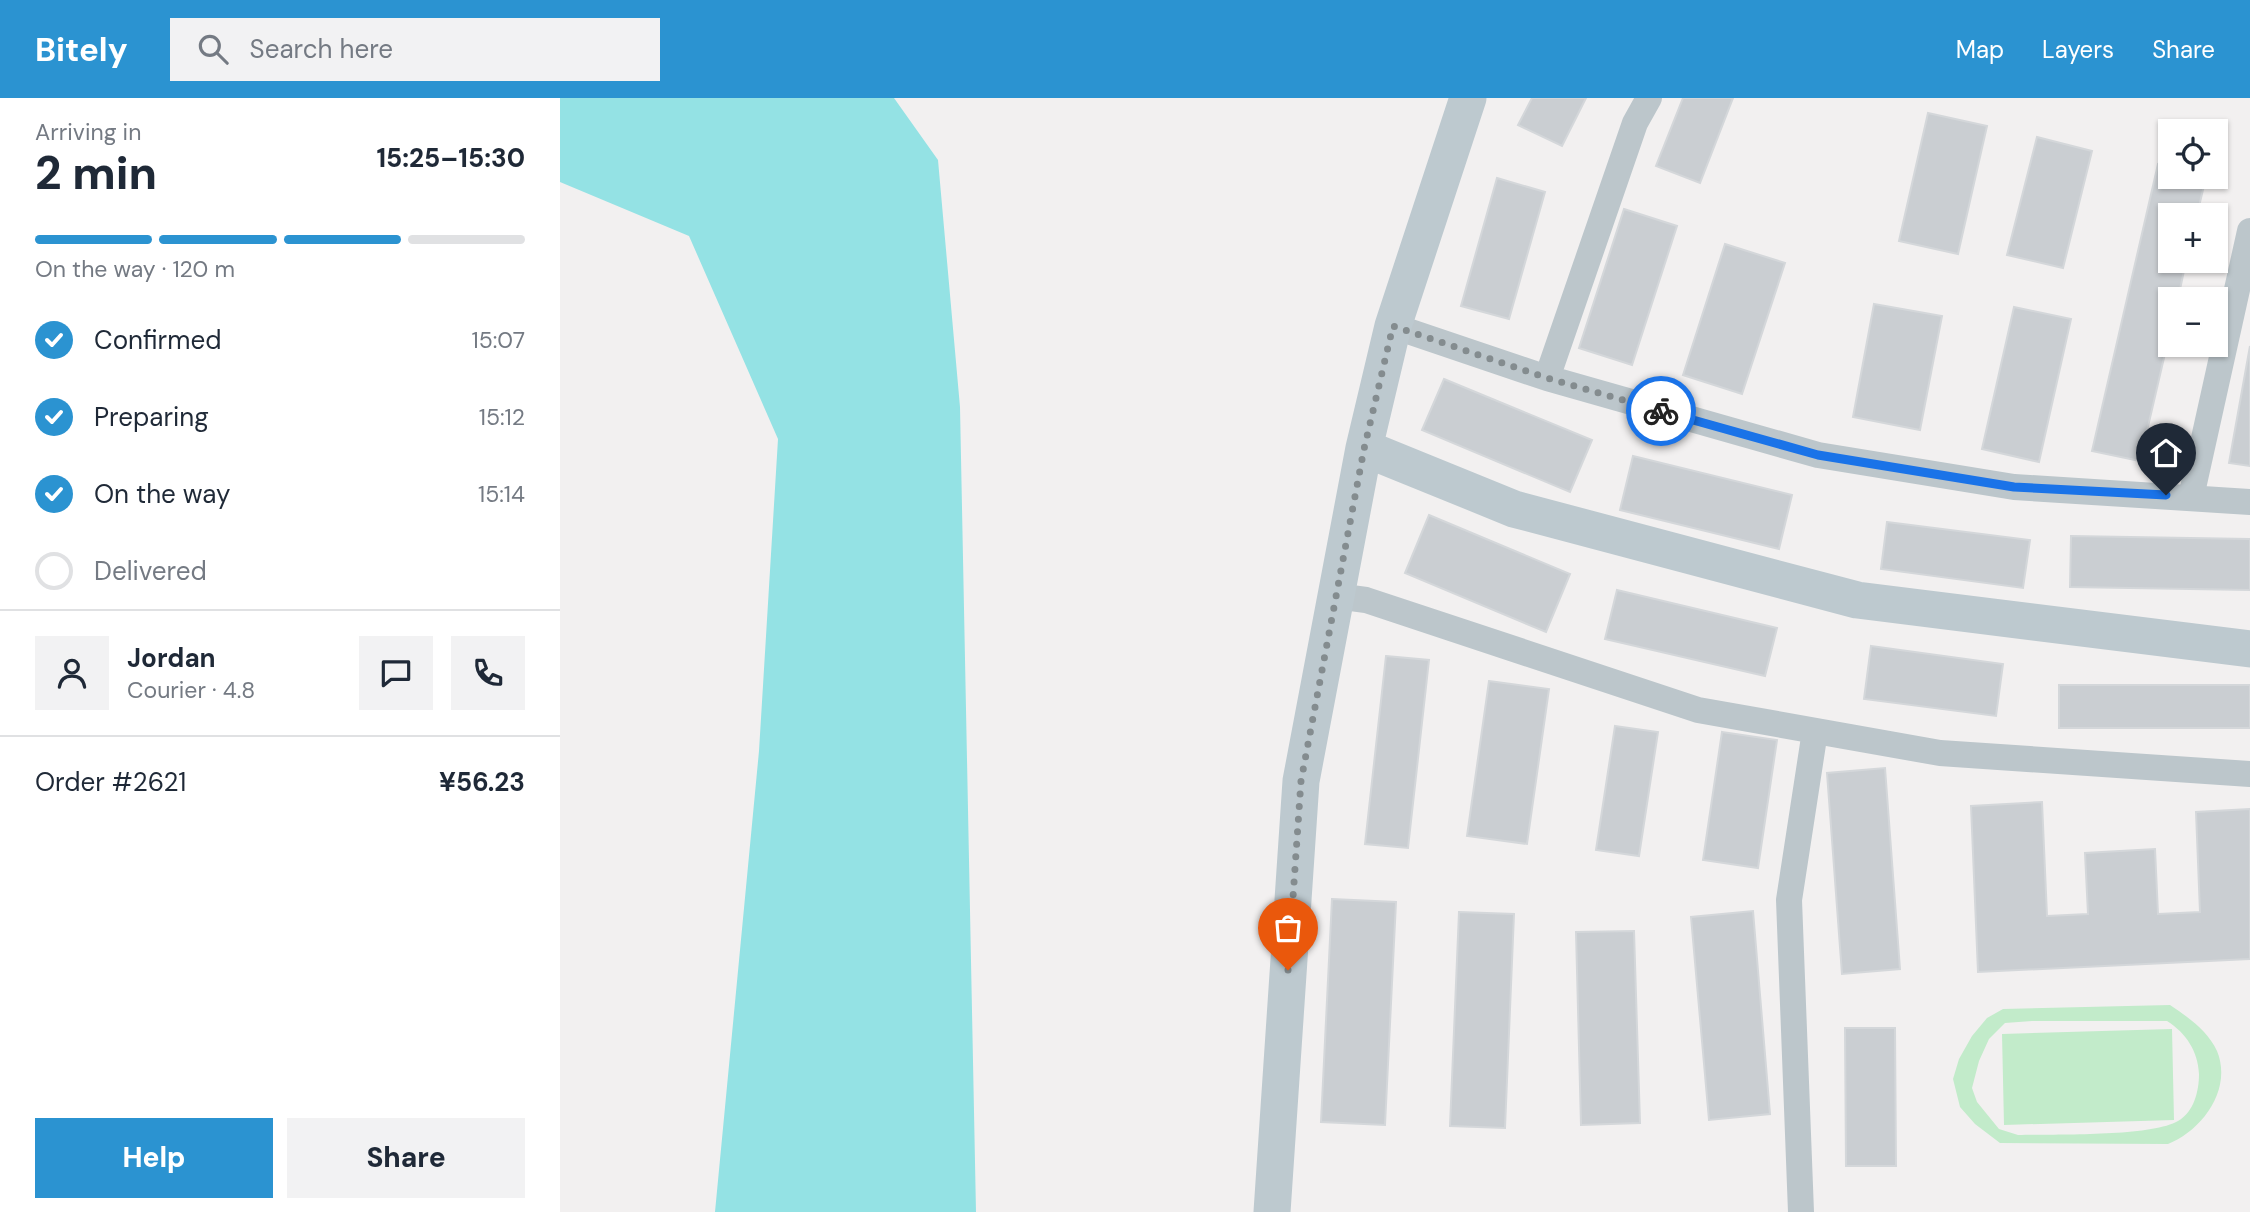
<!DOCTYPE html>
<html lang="en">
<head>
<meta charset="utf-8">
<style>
  :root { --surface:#fff; --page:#f2f2f3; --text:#1f2937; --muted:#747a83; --line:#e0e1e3; --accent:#2b93d1 }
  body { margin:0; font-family:"DM Sans",sans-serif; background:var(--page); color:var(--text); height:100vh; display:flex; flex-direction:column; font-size:26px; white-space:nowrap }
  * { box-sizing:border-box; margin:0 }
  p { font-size:23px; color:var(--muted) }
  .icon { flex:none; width:38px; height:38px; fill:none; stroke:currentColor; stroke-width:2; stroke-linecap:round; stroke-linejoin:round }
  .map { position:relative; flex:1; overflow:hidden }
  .details { display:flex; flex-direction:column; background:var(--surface); width:560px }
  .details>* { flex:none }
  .fabs { position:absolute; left:1598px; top:21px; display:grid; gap:14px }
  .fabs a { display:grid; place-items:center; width:70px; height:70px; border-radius:0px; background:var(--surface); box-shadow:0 2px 5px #0004; font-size:35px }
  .pin { position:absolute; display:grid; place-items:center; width:60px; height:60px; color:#fff; margin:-72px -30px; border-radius:50% 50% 50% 0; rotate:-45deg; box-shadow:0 0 7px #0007 }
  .pin .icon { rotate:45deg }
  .courier { position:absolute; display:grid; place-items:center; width:70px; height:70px; margin:-35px; border:5px solid #1a73e8; border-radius:50%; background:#fff; color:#222; box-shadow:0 2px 9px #0007 }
  .head em { font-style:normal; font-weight:800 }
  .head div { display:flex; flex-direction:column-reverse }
  .head { display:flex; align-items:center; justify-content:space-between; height:119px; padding:0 35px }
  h1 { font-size:46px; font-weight:800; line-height:52px }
  .bar { display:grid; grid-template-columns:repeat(4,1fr); gap:10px 7px; align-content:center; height:84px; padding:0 35px }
  .bar i { height:9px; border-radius:5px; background:var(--line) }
  .bar .on { background:var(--accent) }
  .bar p { grid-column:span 4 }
  .line { display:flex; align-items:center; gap:18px; padding:0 35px; border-top:2px solid var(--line) }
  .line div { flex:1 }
  .round { display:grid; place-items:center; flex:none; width:74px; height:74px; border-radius:0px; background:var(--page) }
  ol { padding:0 35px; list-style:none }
  li { display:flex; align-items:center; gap:21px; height:77px }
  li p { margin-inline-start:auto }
  li .icon { padding:7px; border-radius:50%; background:var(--accent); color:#fff; stroke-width:4 }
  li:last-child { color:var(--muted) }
  li i { width:38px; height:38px; border:4px solid var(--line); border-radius:50% }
  .primary-button { display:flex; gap:14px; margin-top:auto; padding:14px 35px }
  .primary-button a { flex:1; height:80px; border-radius:0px; background:var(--accent); color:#fff; font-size:28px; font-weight:800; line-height:80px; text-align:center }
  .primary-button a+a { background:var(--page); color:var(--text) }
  header { display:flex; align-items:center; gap:42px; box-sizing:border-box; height:98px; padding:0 35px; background:var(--accent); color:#fff }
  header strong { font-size:33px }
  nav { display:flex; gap:38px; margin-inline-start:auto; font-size:24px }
  .search { width:490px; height:63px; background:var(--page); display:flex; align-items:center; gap:18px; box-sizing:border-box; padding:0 24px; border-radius:0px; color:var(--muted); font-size:26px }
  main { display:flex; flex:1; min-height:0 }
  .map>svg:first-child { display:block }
</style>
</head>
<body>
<header>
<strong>Bitely</strong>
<div class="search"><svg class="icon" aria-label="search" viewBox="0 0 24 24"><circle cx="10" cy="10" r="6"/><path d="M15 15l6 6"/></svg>Search here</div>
<nav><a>Map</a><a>Layers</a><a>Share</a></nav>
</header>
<main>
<section class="details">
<div class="head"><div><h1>2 min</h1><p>Arriving in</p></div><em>15:25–15:30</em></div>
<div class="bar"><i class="on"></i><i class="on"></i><i class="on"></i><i></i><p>On the way · 120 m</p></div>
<ol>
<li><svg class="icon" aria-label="check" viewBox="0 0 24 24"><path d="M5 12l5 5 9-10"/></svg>Confirmed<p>15:07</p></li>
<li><svg class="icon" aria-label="check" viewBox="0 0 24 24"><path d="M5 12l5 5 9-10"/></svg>Preparing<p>15:12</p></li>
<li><svg class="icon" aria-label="check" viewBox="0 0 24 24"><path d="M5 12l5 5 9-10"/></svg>On the way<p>15:14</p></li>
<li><i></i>Delivered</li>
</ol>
<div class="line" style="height:126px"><a class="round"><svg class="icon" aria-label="person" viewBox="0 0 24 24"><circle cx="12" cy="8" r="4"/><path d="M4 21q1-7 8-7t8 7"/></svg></a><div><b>Jordan</b><p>Courier · 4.8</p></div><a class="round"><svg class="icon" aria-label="chat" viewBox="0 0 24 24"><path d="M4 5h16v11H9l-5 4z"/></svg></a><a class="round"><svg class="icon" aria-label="phone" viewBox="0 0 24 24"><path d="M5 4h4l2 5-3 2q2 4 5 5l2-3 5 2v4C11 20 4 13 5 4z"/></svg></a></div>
<div class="line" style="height:91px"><div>Order #2621</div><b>¥56.23</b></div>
<div class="primary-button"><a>Help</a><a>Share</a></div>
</section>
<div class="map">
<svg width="1690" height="1114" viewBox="0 0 1690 1114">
  <rect width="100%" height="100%" fill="#f2f0f0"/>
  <path fill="#c2ebca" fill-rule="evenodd" d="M1610,907c18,12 38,26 47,46 16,39 -16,80 -49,93l-168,-1 -25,-19 -15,-17 -7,-28 6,-20 13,-23 15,-18 16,-9zM1472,923h135c19,12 31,30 32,53 0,17 -5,38 -21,47 -27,16 -125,13 -160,14l-19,-6 -22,-27 -5,-14 7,-27 10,-22 16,-16z
    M1612,931l2,91 -170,5 -2,-91z"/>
  <path fill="#94e2e4" d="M0,0h334l44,62 22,247 16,805h-261l44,-461 19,-312 -89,-203 -129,-54z"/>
  <path fill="#caced2" stroke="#d4d7da" stroke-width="2" d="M972,0h54l-24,48 -44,-21z
    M1123,0h50l-33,85 -44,-17z
    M1368,15l59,13 -29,128 -59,-13z
    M1477,39l55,14 -29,117 -56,-13z
    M1598,66l12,3v10h36l-9,38h-27v46h16l-8,38h-8v33l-30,129 -48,-10z
    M937,80l48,14 -36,127 -48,-13z
    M1064,111l53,17 -45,139 -53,-17z
    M1165,146l60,19 -43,131 -59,-19z
    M1314,206l68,12 -22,114 -67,-13z
    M1454,209l57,12 -32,143 -57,-13z
    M1690,248v120l-21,-3z
    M884,281l148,61 -22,52 -148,-62z
    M1073,358l159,39 -13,54 -159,-39z
    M869,417l141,59 -24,58 -141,-59z
    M1327,424l143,18 -7,48 -142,-19z
    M1511,438l179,3v51l-180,-3z
    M1057,492l160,38 -12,48 -160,-37z
    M1311,548l132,18 -7,52 -132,-17z
    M826,558l43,4 -21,188 -43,-4z
    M929,583l60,8 -22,155 -60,-8z
    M1499,587h191v43h-191z
    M1055,628l43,6 -19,124 -43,-6z
    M1162,634l55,8 -19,128 -55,-8z
    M1325,670l15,201 -58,5 -15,-201z
    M1482,704l5,114 41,-2 -3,-61 70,-4 3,65 42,-2 -4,-100 54,-3v150l-272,13 -7,-166z
    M772,801l64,3 -11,223 -64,-3z
    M1193,813l17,203 -61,6 -18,-203z
    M899,814l55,2 -9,214 -55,-2z
    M1074,833l6,192 -59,2 -5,-193z
    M1285,930h50l1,138h-50z"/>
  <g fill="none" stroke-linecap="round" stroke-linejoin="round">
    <path stroke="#bcc6cb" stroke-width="26" d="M833,228l154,52 271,77 196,32 236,15
      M987,280l88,-255 14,-25
      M1631,399l59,-266
      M776,498l30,4 332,110 242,43 310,21
      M1241,1114l-12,-312 26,-169"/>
    <path stroke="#bdc9cf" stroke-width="37" d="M804,350l150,61 343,91 393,49
      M712,1114l29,-431 63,-333 29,-122 75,-228"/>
  </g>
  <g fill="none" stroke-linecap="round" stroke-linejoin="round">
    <path stroke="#848c8f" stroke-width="7" stroke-dasharray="0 12.6" d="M728,872l13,-189 63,-332 29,-123 154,52 114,33"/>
    <path stroke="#1a73e8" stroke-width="9" d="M1101,313l157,44 196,32 152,8"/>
  </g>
</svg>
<div class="fabs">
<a><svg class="icon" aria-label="locate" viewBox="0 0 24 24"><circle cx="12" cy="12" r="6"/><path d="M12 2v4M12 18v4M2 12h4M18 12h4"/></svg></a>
<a>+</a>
<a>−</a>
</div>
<div class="pin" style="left:728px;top:872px;background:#ea580c"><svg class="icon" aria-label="bag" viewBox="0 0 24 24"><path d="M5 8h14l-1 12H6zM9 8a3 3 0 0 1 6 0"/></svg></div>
<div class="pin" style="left:1606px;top:397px;background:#1f2937"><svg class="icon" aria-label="home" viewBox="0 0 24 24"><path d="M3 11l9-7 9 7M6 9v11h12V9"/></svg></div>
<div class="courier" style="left:1101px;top:313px"><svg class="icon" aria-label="bike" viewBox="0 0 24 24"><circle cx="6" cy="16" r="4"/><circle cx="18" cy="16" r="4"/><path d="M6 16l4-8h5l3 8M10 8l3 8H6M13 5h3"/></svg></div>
</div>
</main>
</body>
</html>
